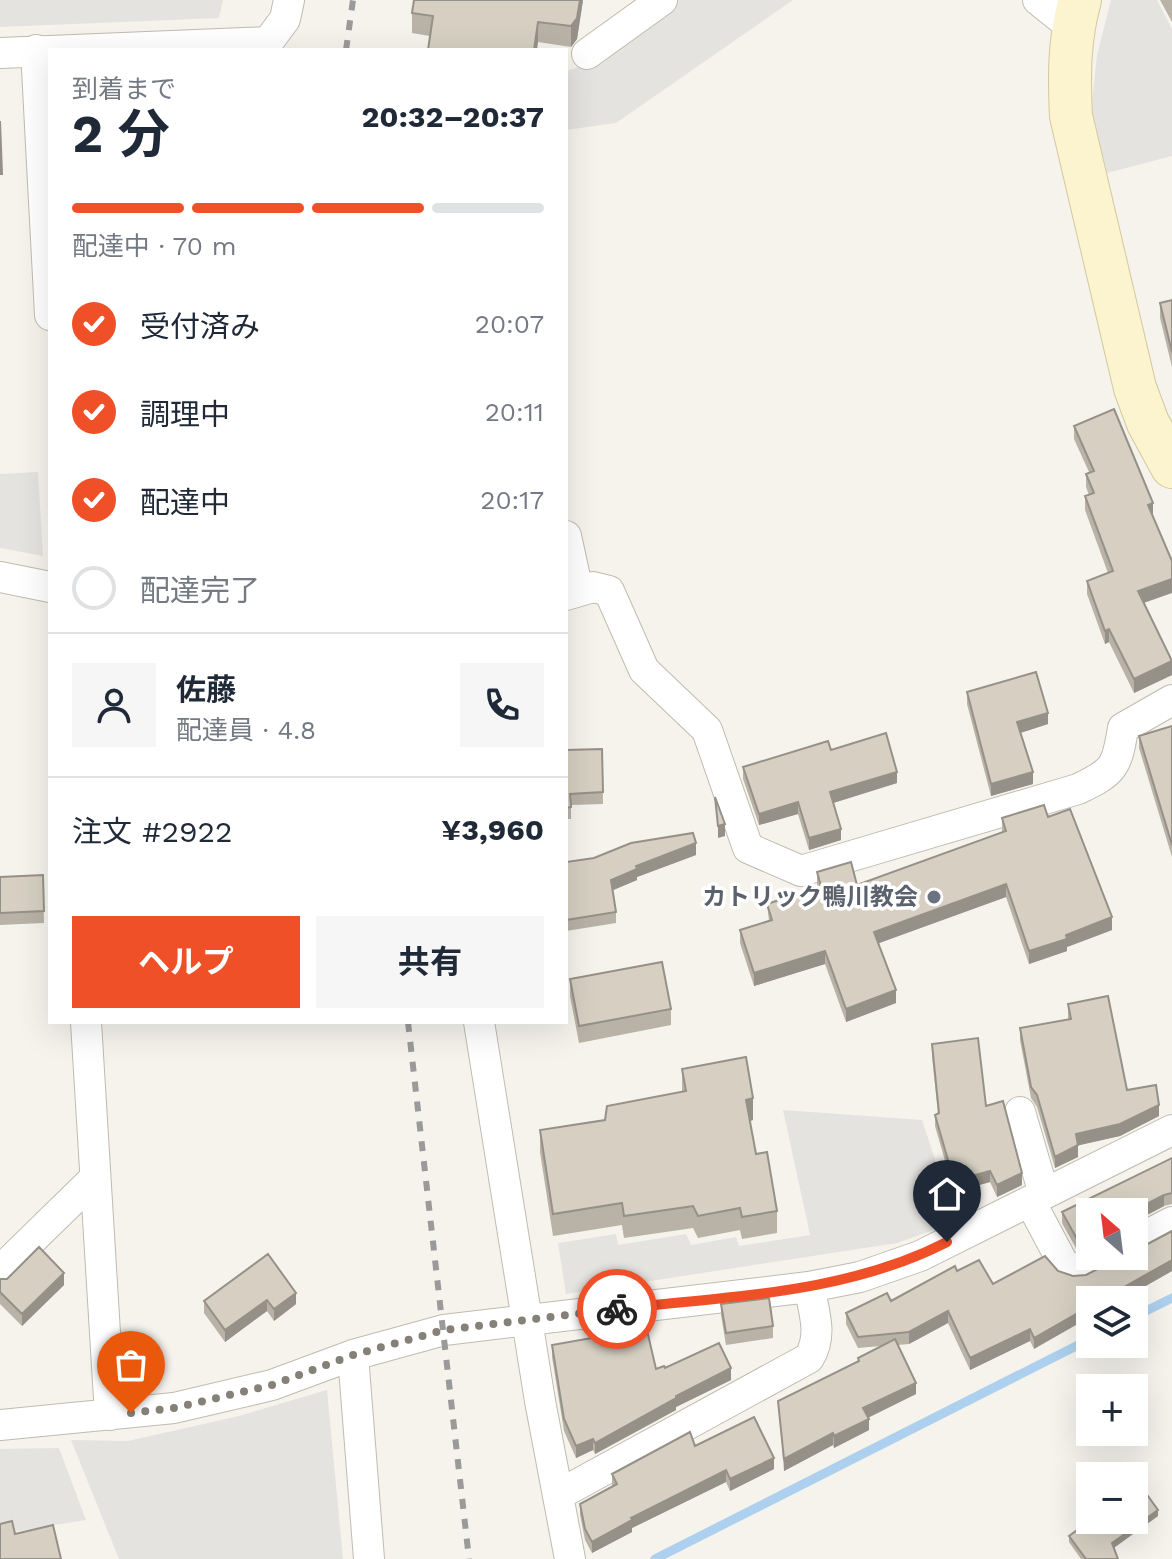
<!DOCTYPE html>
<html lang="ja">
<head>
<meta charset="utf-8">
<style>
  :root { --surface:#fff; --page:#f6f6f7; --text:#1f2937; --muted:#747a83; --line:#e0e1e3; --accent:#f05028 }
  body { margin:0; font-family:"Work Sans","Noto Sans JP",sans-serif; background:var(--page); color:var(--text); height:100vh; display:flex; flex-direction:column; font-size:30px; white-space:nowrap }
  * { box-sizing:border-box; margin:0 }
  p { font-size:26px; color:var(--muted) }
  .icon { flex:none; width:44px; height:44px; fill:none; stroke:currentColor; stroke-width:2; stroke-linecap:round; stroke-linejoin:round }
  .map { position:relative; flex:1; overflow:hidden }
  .side { position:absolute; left:48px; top:48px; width:520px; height:976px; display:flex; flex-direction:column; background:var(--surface); border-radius:0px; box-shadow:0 8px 32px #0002 }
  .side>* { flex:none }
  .needle { width:52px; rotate:332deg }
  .controls { position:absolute; left:1076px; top:1198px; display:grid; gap:16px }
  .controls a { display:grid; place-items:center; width:72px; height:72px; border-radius:0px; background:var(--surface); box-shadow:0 8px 32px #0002; font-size:40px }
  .pin { position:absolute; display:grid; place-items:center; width:68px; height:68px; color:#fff; margin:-82px -34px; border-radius:50% 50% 50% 0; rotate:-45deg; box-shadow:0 0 8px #0007 }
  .pin .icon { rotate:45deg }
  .courier { position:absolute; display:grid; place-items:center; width:80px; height:80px; margin:-40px; border:6px solid #f05028; border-radius:50%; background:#fff; color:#222; box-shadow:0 2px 10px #0007 }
  .head em { font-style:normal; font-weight:700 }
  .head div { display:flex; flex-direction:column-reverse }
  .head { display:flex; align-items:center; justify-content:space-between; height:136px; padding:0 24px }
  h1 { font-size:52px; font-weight:700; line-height:60px }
  .bar { display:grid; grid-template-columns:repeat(4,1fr); gap:12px 8px; align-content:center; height:96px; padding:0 24px }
  .bar i { height:10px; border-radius:6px; background:var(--line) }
  .bar .on { background:var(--accent) }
  .bar p { grid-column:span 4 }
  .line { display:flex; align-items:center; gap:20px; padding:0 24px; border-top:2px solid var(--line) }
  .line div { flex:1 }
  .round { display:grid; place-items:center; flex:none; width:84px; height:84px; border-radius:0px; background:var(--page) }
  ol { padding:0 24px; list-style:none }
  li { display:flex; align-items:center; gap:24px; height:88px }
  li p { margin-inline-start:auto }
  li .icon { padding:8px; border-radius:50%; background:var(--accent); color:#fff; stroke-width:4 }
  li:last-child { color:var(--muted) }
  li i { width:44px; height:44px; border:4px solid var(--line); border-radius:50% }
  .action { display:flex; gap:16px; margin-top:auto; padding:16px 24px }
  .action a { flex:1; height:92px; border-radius:0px; background:var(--accent); color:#fff; font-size:32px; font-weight:700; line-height:92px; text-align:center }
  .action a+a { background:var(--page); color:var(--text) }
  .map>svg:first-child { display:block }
</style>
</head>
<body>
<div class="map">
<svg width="1172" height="1559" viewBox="0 0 1172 1559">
  <rect width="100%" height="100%" fill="#f5f3ec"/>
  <path fill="#e4e3e0" d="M0,0h223l-4,18 -219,9z
    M679,0h114l-177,123 -50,7v-59l27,-8z
    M1111,0h46l15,29v127l-65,17 -16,-61 6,-57z
    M38,472l5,84 -43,-8v-74z
    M783,1110l139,10 34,102 -59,21 -331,51 -8,-51 58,-9 2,11 68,-11 5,11 45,-8 3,9 71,-11z
    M327,1390l16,169h-224l-48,-119 57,1 111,-25z
    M59,1448l27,72 -86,14v-85z"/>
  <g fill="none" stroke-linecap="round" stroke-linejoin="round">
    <path stroke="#acd0ee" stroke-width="9" d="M1134,1317l38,-19
      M655,1559l435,-220"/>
    <defs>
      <path id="street" d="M1038,0l34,27
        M36,50l14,265
        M0,53l268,-11 17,-23 4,-19
        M587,54l75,-54
        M566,536l12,55
        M0,577l50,10
        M566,595l27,-8 16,4 35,79 63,60 41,118 53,23 277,-82c36,-17 39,-22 45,-61l49,-28
        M86,1022l24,393
        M479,1022l61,379 30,158
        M1020,1112l24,82
        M1030,1201l34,64 14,5 28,-14
        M1134,1242l38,-20
        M0,1274l11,-14 83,-81
        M353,1355l16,204
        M0,1425l174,-17 98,-23 81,-30 91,-25 365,-43 51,-10 60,-21 252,-126
        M558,1495l251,-137c14,-23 5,-46 0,-71"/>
      <path id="secondary" d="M1080,0c-11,39 -11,76 -9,116l64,272 13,35 24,44"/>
    </defs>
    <use href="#street" stroke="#c1bbaf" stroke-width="32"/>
    <use href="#secondary" stroke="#d3c89e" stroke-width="44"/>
    <use href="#street" stroke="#fff" stroke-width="30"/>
    <use href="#secondary" stroke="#fcf4cf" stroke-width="42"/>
    <path stroke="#9a9a9a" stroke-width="6" stroke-dasharray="10 10" stroke-linecap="butt" d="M346,50l7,-50
      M408,1022l61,537"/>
  </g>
  <path fill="#b8b2a7" d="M414,0h169l-6,39 -6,8 -33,-5 -108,-6 -18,-3v-20z
    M1160,0h12v22z
    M1172,300v67l-12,-49v-15z
    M1114,409l30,194 28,72 -38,18 -25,-51 -4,2 -18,-50v-13l21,-8 -23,-63v-14l4,-1 -3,-8v-13l3,-2 -15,-33v-13z
    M967,692l81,32 -28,9 13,51 -42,12 -24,-92z
    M1172,726v131l-33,-109v-12z
    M602,749l1,55 -32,1v14h-5v-69z
    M831,750l66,33 -64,20 8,37 -32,10 -11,-36 -39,11 -16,-46v-12z
    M1048,817l64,113 -45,17v4l-38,13 -23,-67 -128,46 18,60 -50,19 -21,-58 -71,22 -14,-43v-13l29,-9 -2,-17 50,-17v-15l40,13 145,-53v-14z
    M696,855l-59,22v3l-24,10 3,22v11l-50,8v-69z
    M43,875l1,48 -44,2v-48z
    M570,979l101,30v16l-92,18 -9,-47z
    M1068,1004l59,86 32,26 -39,20 -42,9v12l-23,11 -18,-61 -6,-9 -11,-58v-12l48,-8z
    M932,1044l54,62 36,79 -25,12 -7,-15 -36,10 -19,-66v-11l3,-1 -6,-58z
    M682,1069l71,51 -3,1 6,33 21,57v22l-35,6 -2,-9 -42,8 -5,-10 -69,10 -2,-13 -69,11 -13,-84v-22l65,-10 77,-28z
    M1172,1158v46l-8,2 -30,16v-10h-44l-13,38 -15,-27v-11z
    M1172,1231v40l-51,29h-31l-56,49 -4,-8 -60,29 -22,-47 -39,21 -11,1 18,49 -48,24 1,12 -35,18 -1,-3 -49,26 -6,-70 80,-39v-4l23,-12 -23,2 -12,-24v-11l45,-12 66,-30 36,13 65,-13 15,5 13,-1z
    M268,1254l28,50 -22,17 -7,-10 -42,31 -21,-29v-12z
    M0,1279l64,6 -42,41 -22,-22z
    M721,1304l52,22v12l-47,7 -5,-30z
    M600,1322l56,47 9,-1 66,12 -55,27v3l-81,44 -2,-4 -17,8 -12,-27 -12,-74v-12l49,-8z
    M695,1446l79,23 -44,22 -4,-9 -94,46v4l-40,21 -7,-13 -5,-25v-11l32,-18v-12z
    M1158,1516l-44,32 4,11h-37l-12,-17v-6z"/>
  <path fill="#969188" d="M580,0h3l-6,39 -6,8v-21z
    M538,22v20l-1,8h-3z
    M1153,503v14l-5,-12z
    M1172,579v14l-34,12v-14z
    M1109,629v13l-4,2v-13z
    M1172,661v14l-38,18v-14z
    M1048,713v11l-31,10v-12z
    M897,772v11l-67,21v-12z
    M1033,772v12l-42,12v-12z
    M798,802v12l-39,11v-11z
    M725,824v12l-7,2v-12z
    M841,829v11l-32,10v-12z
    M696,843v12l-59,22v3l-26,11v-11l25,-14z
    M1006,884v13l-132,48v-13z
    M1112,917v13l-45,17v4l-38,13v-13l37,-16z
    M825,951v13l-71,22v-13z
    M896,990v13l-50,19v-13z
    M753,1098v22l-7,2v-22z
    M1159,1105v11l-39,20 -44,10v-12z
    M1078,1145v12l-23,11v-11z
    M990,1171v11l-36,10v-11z
    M1022,1173v12l-25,12v-12z
    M1164,1195v11l-30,16v-10h-3z
    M1090,1233v11l-13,6v-11z
    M1172,1260v11l-51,29h-20z
    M64,1273v12l-42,41v-12z
    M296,1293v11l-22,17v-12z
    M267,1300v11l-42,31v-12z
    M1090,1306v11l-56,32v-11z
    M948,1311v12l-39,21v-12z
    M1030,1329v12l-60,29v-12z
    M731,1368v12l-55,27v3l-81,44v-11l81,-47z
    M916,1383v11l-53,26v-12z
    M869,1419v11l-35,18v-12z
    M833,1433v12l-49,26v-12z
    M593,1439v11l-17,8v-12z
    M774,1458v11l-44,22v-12z
    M726,1470v12l-94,46v4l-40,21v-11l39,-24z
    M1158,1510v6l-46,33v-6z"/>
  <path fill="#d6cfc2" stroke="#969188" stroke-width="2" d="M414,0h166l-3,18 -6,8 -33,-4 -4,28h-106l5,-34 -21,-3z
    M0,121l2,53h-2z
    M1172,300v52l-12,-49z
    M1114,409l39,94 -5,2 24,56v18l-34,12 34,70 -38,18 -25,-50 -4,2 -18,-50 26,-10 -28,-75 9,-3 -8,-19 8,-3 -20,-45z
    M1036,672l12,41 -31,9 16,50 -42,12 -24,-92z
    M1172,726v119l-33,-109z
    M886,733l11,39 -67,20 11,37 -32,9 -11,-36 -39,12 -16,-47 85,-26 3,9z
    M602,749l1,43 -33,2 1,13 -5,1v-58z
    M715,797l10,27 -7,2z
    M1044,805l4,12 22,-8 42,108 -46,18 1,4 -38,12 -23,-67 -132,48 22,58 -50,19 -21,-58 -71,22 -14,-43 32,-10 -5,-16 54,-18 -4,-14 34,-10 6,23 149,-54 -4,-13z
    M693,833l3,10 -60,23 1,3 -26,11 5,32 -50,8v-58l28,-4 37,-15z
    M43,875l1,36 -44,2v-36z
    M662,962l9,47 -92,17 -9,-47z
    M1108,996l19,94 29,-5 3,20 -39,19 -44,10 2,11 -23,12 -18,-62 -6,-8 -11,-59 51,-9 -3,-15z
    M978,1038l8,68 17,-5 19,72 -25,12 -7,-14 -36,10 -19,-66 4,-2 -7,-69z
    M746,1057l7,41 -7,2 10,54 11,-2 10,59 -35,6 -2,-9 -42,8 -5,-10 -69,10 -2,-13 -69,11 -13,-84 65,-10 2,-14 79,-15 -4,-22z
    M1172,1158v35l-8,2 -33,17h-41v21l-13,6 -15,-27z
    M1172,1231v29l-71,40h-11v6l-56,32 -4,-9 -60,29 -22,-47 -39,21 -51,5 -12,-24 41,-20 4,8 64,-35 2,5 22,-11 14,24 52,-28 13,15 15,5 13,-1 29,-15 4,-4h15v-8l8,-1z
    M39,1247l25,26 -42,41 -22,-22v-13h7z
    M268,1254l28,39 -22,16 -7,-9 -42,30 -21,-29z
    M769,1298l4,28 -47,7 -5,-29z
    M643,1313l13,56 8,-3 1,2 54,-25 12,25 -55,28v2l-81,45 -2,-4 -17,7 -12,-27 -12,-74 51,-9 -3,-14z
    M895,1339l21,44 -53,25 6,11 -35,17 -1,-3 -49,26 -6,-58 81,-40 -1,-3z
    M754,1417l20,41 -44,21 -4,-9 -95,48 1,2 -40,22 -7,-13 -5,-25 37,-20 -5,-10 78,-42 5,14z
    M1140,1485l18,25 -46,33 6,16h-32l-17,-23 22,-16h43v-31z
    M12,1521l3,13 38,-9 8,34h-61v-35z"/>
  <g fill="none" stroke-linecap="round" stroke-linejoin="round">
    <path stroke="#868178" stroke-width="8" stroke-dasharray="0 14.4" d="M131,1413l43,-5 98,-23 81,-30 91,-25 173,-21"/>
    <path stroke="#f05028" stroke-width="10" d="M617,1309c111,-13 229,-15 330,-67"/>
  </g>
  <circle fill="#6b7280" stroke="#fff" stroke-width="3" cx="934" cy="897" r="8"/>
  <g text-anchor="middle" stroke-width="7" stroke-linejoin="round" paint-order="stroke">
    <g font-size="24" font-weight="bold" fill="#5b616d" stroke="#fff" text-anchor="end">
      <text x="918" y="905">カトリック鴨川教会</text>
    </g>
  </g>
</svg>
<div class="controls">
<a><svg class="needle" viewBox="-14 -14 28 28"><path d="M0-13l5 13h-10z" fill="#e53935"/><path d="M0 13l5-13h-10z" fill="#747a83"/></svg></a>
<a><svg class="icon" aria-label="layers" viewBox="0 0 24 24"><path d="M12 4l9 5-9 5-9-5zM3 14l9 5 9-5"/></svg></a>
<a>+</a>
<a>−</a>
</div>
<div class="pin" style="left:131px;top:1413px;background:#ea580c"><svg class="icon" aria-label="bag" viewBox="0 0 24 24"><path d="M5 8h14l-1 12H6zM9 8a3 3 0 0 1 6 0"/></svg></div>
<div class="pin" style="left:947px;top:1242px;background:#1f2937"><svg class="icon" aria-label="home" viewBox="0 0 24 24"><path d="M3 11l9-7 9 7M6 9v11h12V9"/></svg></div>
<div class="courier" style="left:617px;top:1309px"><svg class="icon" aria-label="bike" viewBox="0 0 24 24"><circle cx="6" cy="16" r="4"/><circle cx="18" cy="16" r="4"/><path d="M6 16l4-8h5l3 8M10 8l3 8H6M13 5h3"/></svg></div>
<section class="side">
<div class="head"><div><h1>2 分</h1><p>到着まで</p></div><em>20:32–20:37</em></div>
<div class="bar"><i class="on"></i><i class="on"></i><i class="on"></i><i></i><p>配達中 · 70 m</p></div>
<ol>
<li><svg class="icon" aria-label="check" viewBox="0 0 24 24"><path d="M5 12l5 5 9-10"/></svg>受付済み<p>20:07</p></li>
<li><svg class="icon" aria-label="check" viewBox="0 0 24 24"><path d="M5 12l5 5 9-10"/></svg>調理中<p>20:11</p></li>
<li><svg class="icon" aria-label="check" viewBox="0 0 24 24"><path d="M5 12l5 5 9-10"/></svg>配達中<p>20:17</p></li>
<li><i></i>配達完了</li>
</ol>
<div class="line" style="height:144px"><a class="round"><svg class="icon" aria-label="person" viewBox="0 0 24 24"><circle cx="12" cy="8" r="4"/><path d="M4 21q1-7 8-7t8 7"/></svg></a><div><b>佐藤</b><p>配達員 · 4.8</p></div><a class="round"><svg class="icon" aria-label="phone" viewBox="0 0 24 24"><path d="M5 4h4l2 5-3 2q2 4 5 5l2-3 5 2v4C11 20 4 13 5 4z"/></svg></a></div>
<div class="line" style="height:104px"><div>注文 #2922</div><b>¥3,960</b></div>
<div class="action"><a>ヘルプ</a><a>共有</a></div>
</section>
</div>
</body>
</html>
